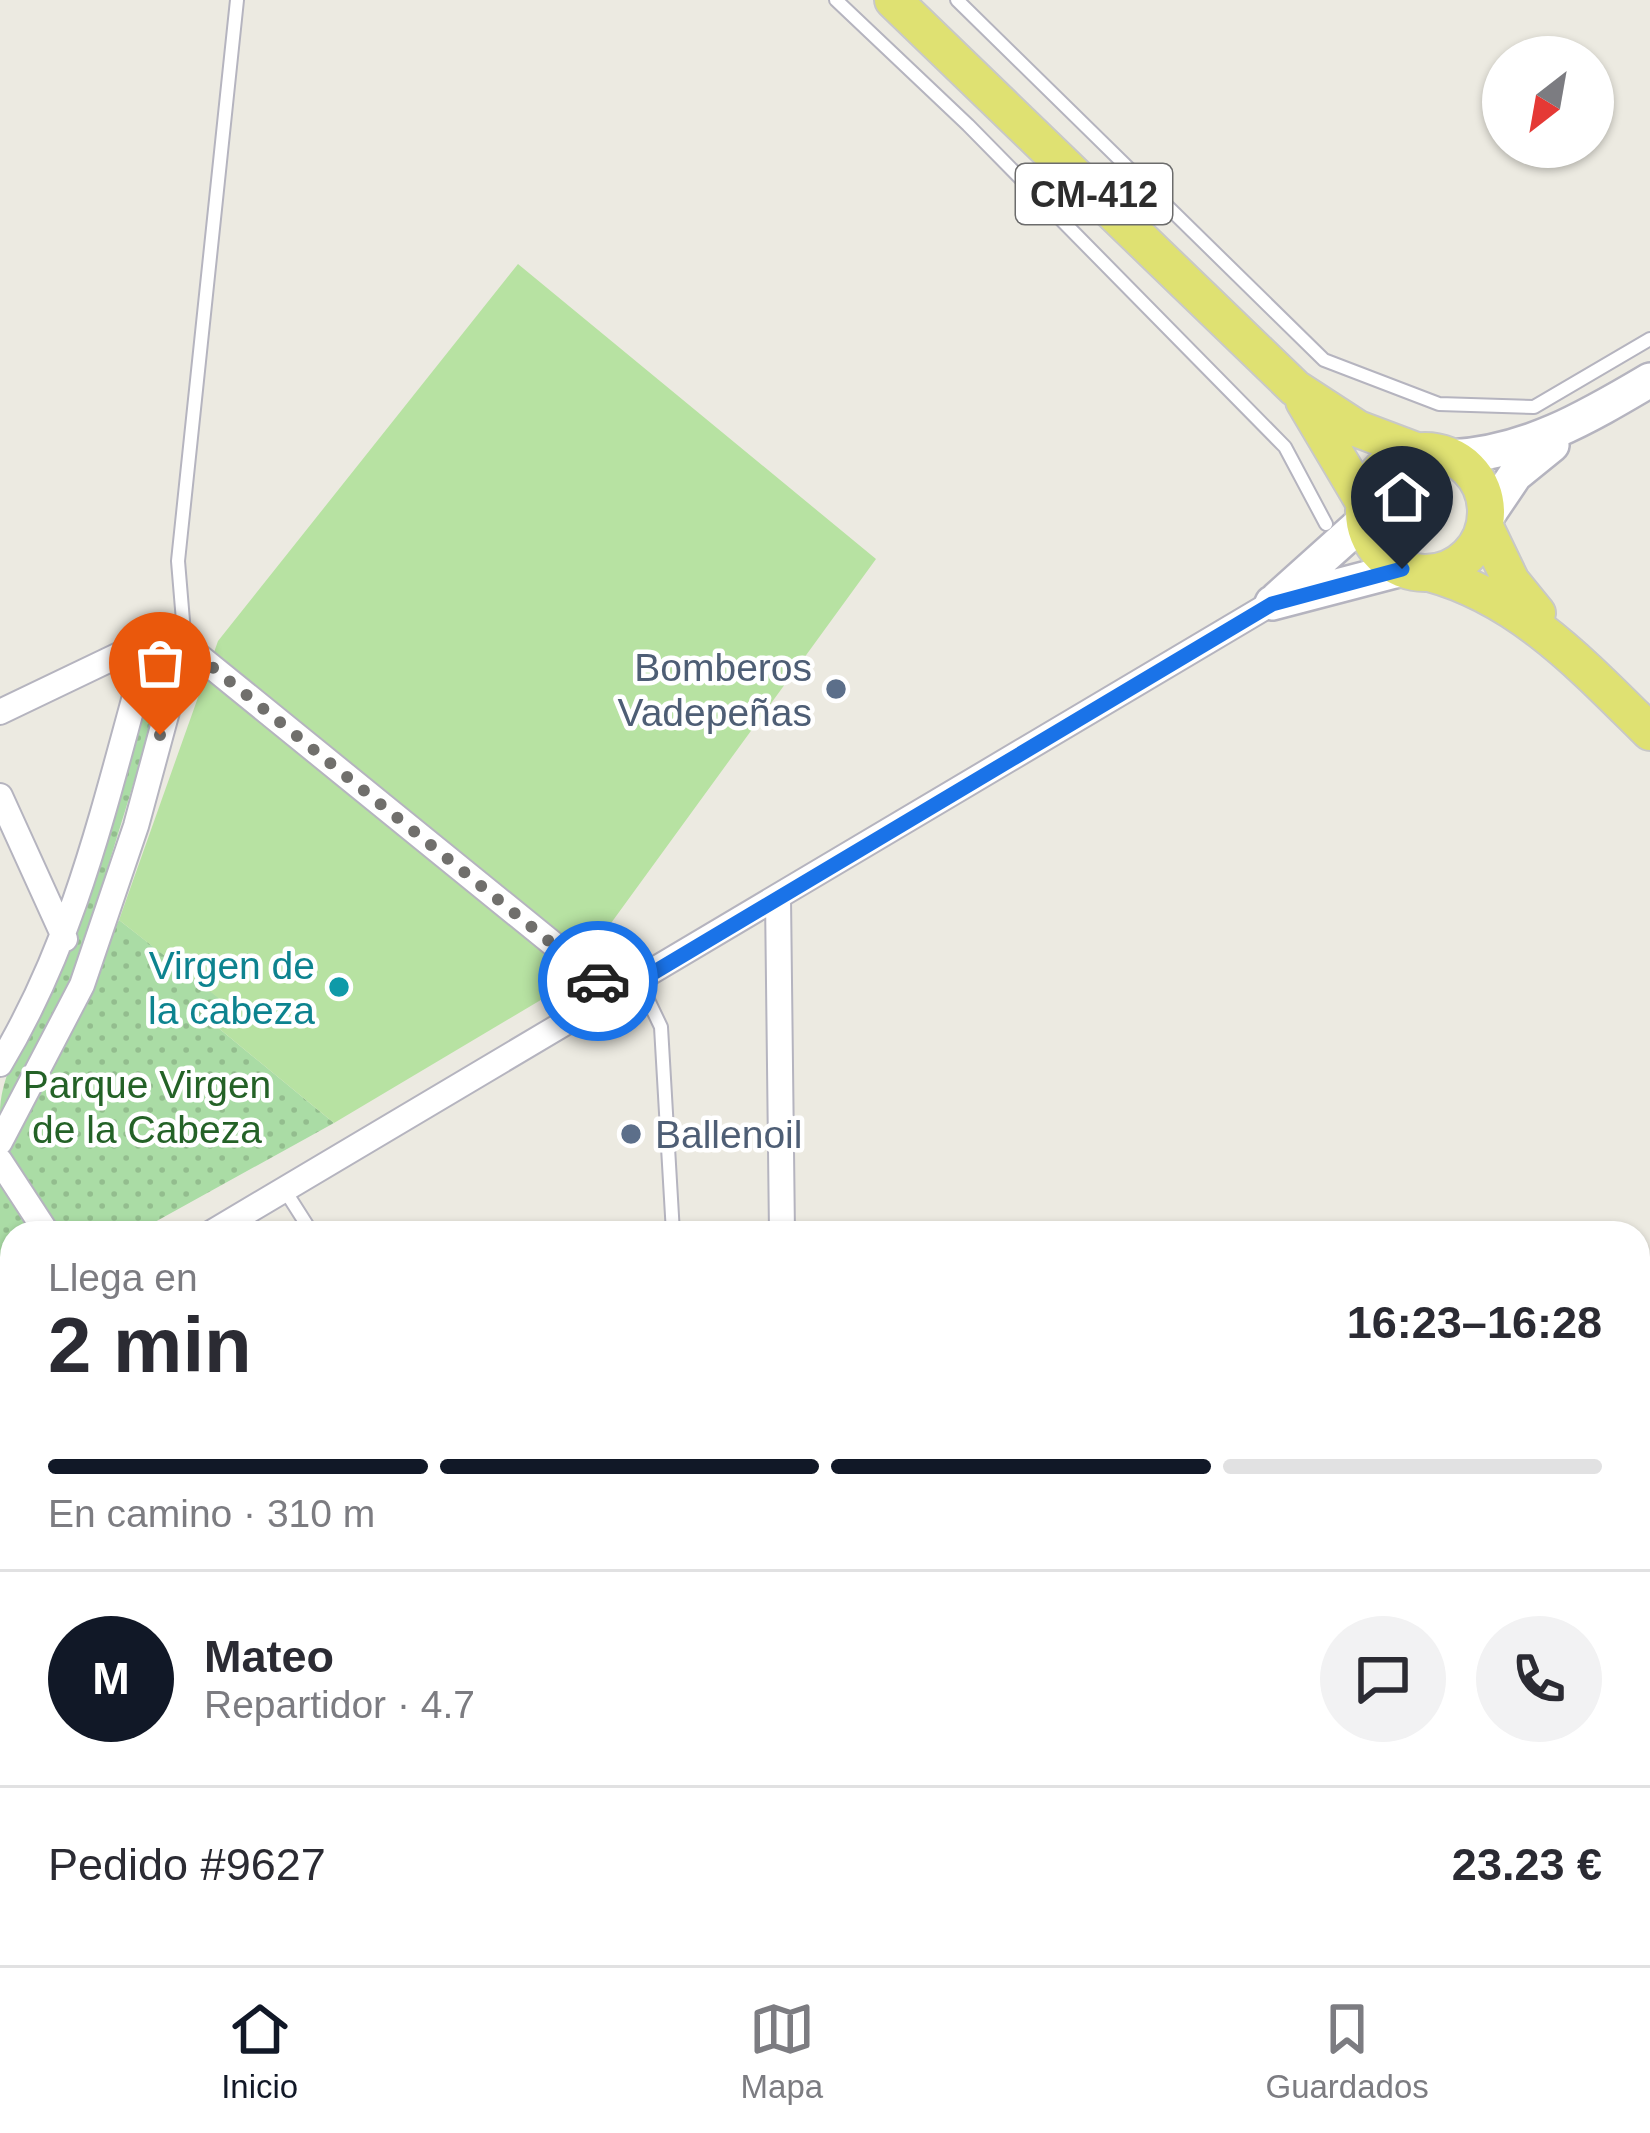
<!DOCTYPE html>
<html lang="es">
<head>
<meta charset="utf-8">
<style>
  :root { --surface:#fff; --page:#f2f2f3; --text:#2b2b33; --muted:#7c7c81; --line:#e1e1e2; --accent:#111827 }
  body { margin:0; font-family:Helvetica,sans-serif; background:var(--page); color:var(--text); height:100vh; display:flex; flex-direction:column; font-size:45px; white-space:nowrap }
  * { box-sizing:border-box; margin:0 }
  p { font-size:39px; color:var(--muted) }
  .icon { flex:none; width:66px; height:66px; fill:none; stroke:currentColor; stroke-width:2; stroke-linecap:round; stroke-linejoin:round }
  .map { position:relative; flex:1; overflow:hidden }
  .panel { position:absolute; left:0px; top:1221px; width:1650px; height:744px; display:flex; flex-direction:column; background:var(--surface); border-radius:36px 36px 0 0; box-shadow:0 3px 9px #0004 }
  .panel>* { flex:none }
  .needle { width:78px; rotate:211deg }
  .fabs { position:absolute; left:1482px; top:36px; display:grid; gap:24px }
  .fabs a { display:grid; place-items:center; width:132px; height:132px; border-radius:50%; background:var(--surface); box-shadow:0 3px 9px #0004; font-size:60px }
  .pin { position:absolute; display:grid; place-items:center; width:102px; height:102px; color:#fff; margin:-123px -51px; border-radius:50% 50% 50% 0; rotate:-45deg; box-shadow:0 0 12px #0007 }
  .pin .icon { rotate:45deg }
  .courier { position:absolute; display:grid; place-items:center; width:120px; height:120px; margin:-60px; border:9px solid #1a73e8; border-radius:50%; background:#fff; color:#222; box-shadow:0 3px 15px #0007 }
  .headline em { font-style:normal; font-weight:700 }
  .headline div { display:flex; flex-direction:column-reverse }
  .headline { display:flex; align-items:center; justify-content:space-between; height:204px; padding:0 48px }
  h1 { font-size:78px; font-weight:700; line-height:90px }
  .bar { display:grid; grid-template-columns:repeat(4,1fr); gap:18px 12px; align-content:center; height:144px; padding:0 48px }
  .bar i { height:15px; border-radius:9px; background:var(--line) }
  .bar .on { background:var(--accent) }
  .bar p { grid-column:span 4 }
  .line { display:flex; align-items:center; gap:30px; padding:0 48px; border-top:3px solid var(--line) }
  .line div { flex:1 }
  .round { display:grid; place-items:center; flex:none; width:126px; height:126px; border-radius:63px; background:var(--page) }
  .dock { display:flex; justify-content:space-around; align-items:center; height:168px; border-top:3px solid var(--line); background:var(--surface); font-size:33px; color:var(--muted) }
  .dock a { display:grid; justify-items:center; gap:6px }
  .dock .on { color:var(--accent) }
  .map>svg:first-child { display:block }
</style>
</head>
<body>
<div class="map">
<svg width="1650" height="1965" viewBox="0 0 1650 1965">
  <defs>
    <pattern id="park-dots" width="8" height="8" patternUnits="userSpaceOnUse" patternTransform="scale(3)"><rect width="8" height="8" fill="#aadca5"/><path d="M2 2h.1M6 6h.1" fill="none" stroke="#93bd8e" stroke-width="1.8" stroke-linecap="round"/></pattern>
  </defs>
  <rect width="100%" height="100%" fill="#eceae1"/>
  <path fill="url(#park-dots)" d="M155,665l14,3 -91,296 -78,150c0,-54 44,-100 63,-150 38,-98 65,-197 92,-299z
    M119,920l108,84 -11,22 118,97 -199,110h-123v68l-12,7v-138z"/>
  <path fill="#b7e2a2" d="M518,264l358,295 -310,426 -232,138 -118,-97 10,-22 -107,-84 99,-279z"/>
  <g fill="none" stroke-linecap="round" stroke-linejoin="round">
    <defs>
      <path id="lane" d="M836,0l132,125 317,322 41,77
        M957,0l367,360 115,44 95,3 116,-68
        M185,645l-7,-84 59,-561
        M639,981l22,46 12,206
        M284,1189l28,44"/>
      <path id="street" d="M0,712l121,-58 28,-8
        M0,796l65,143
        M778,898l4,335
        M0,1064c79,-131 107,-272 149,-418l36,-1 431,350
        M0,1142l82,-157 54,-159 49,-181
        M0,1161l47,72
        M211,1233l1061,-630
        M0,1364l12,-11
        M1638,1680l12,2
        M11,1691v79
        M0,1908h12"/>
      <path id="secondary" d="M1450,457c76,-4 136,-39 200,-77
        M1486,518l29,-43 37,-30
        M1277,599l88,-79
        M1272,603l130,-34"/>
      <path id="primary" d="M893,0l402,388 63,41 61,23
        M1304,401l61,103
        M1364 512a61 61 0 1 1 122 0a61 61 0 1 1-122 0Z
        M1485,527l26,54 26,32
        M1429,573c92,25 155,94 221,159"/>
    </defs>
    <use href="#lane" stroke="#b5b4bf" stroke-width="16"/>
    <use href="#street" stroke="#b5b4bf" stroke-width="28"/>
    <use href="#secondary" stroke="#b5b4bf" stroke-width="38"/>
    <use href="#primary" stroke="#c8c8c8" stroke-width="40"/>
    <use href="#lane" stroke="#fff" stroke-width="12"/>
    <use href="#street" stroke="#fff" stroke-width="24"/>
    <use href="#secondary" stroke="#fff" stroke-width="33"/>
    <use href="#primary" stroke="#dfe172" stroke-width="36"/>
    <defs>
      <path id="rail" d="M1638,1542l12,-10
        M1126,1965l16,-12"/>
    </defs>
    <use href="#rail" stroke="#a6a4b4" stroke-width="10"/>
    <use href="#rail" stroke="#fff" stroke-width="6" stroke-dasharray="18" stroke-linecap="butt"/>
  </g>
  <g fill="none" stroke-linecap="round" stroke-linejoin="round">
    <path stroke="#706f6c" stroke-width="12" stroke-dasharray="0 21.6" d="M160,735l25,-90 413,336"/>
    <path stroke="#1a73e8" stroke-width="15" d="M598,981l18,14 656,-391 130,-35"/>
  </g>
  <g fill="#5c6f8a" stroke="#fff" stroke-width="4.5">
    <circle cx="836" cy="689" r="12"/>
    <circle cx="631" cy="1134" r="12"/>
  </g>
  <circle fill="#0f9aa8" stroke="#fff" stroke-width="4.5" cx="339" cy="987" r="12"/>
  <g text-anchor="middle" stroke-width="9" stroke-linejoin="round" paint-order="stroke">
    <rect fill="#fff" stroke="#6c6c6c" stroke-width="3" x="1016" y="164" width="156" height="60" rx="9"/>
    <g font-size="36" font-weight="bold" fill="#2d2d2d">
      <text x="1094" y="207">CM-412</text>
    </g>
    <g font-size="39" fill="#4e5e75" stroke="#fff" text-anchor="end">
      <text x="812" y="681">Bomberos<tspan x="812" dy="45">Vadepeñas</tspan></text>
      <text x="655" y="1148" text-anchor="start">Ballenoil</text>
    </g>
    <g font-size="39" fill="#0d838f" stroke="#fff" text-anchor="end">
      <text x="315" y="979">Virgen de<tspan x="315" dy="45">la cabeza</tspan></text>
    </g>
    <g font-size="39" fill="#246227" stroke="#fff">
      <text x="147" y="1098">Parque Virgen<tspan x="147" dy="45">de la Cabeza</tspan></text>
    </g>
  </g>
</svg>
<div class="fabs">
<a><svg class="needle" viewBox="-14 -14 28 28"><path d="M0-13l5 13h-10z" fill="#e53935"/><path d="M0 13l5-13h-10z" fill="#7c7c81"/></svg></a>
</div>
<div class="pin" style="left:160px;top:735px;background:#ea580c"><svg class="icon" aria-label="bag" viewBox="0 0 24 24"><path d="M5 8h14l-1 12H6zM9 8a3 3 0 0 1 6 0"/></svg></div>
<div class="pin" style="left:1402px;top:569px;background:#1f2937"><svg class="icon" aria-label="home" viewBox="0 0 24 24"><path d="M3 11l9-7 9 7M6 9v11h12V9"/></svg></div>
<div class="courier" style="left:598px;top:981px"><svg class="icon" aria-label="car" viewBox="0 0 24 24"><path d="M5 17H2v-5l4-1 3-4h7l3 4 3 1v5h-3M9 17h6M6 11h13"/><circle cx="7" cy="17" r="2"/><circle cx="17" cy="17" r="2"/></svg></div>
<section class="panel">
<div class="headline"><div><h1>2 min</h1><p>Llega en</p></div><em>16:23–16:28</em></div>
<div class="bar"><i class="on"></i><i class="on"></i><i class="on"></i><i></i><p>En camino · 310 m</p></div>
<div class="line" style="height:216px"><b class="round" style="background:var(--accent);color:#fff">M</b><div><b>Mateo</b><p>Repartidor · 4.7</p></div><a class="round"><svg class="icon" aria-label="chat" viewBox="0 0 24 24"><path d="M4 5h16v11H9l-5 4z"/></svg></a><a class="round"><svg class="icon" aria-label="phone" viewBox="0 0 24 24"><path d="M5 4h4l2 5-3 2q2 4 5 5l2-3 5 2v4C11 20 4 13 5 4z"/></svg></a></div>
<div class="line" style="height:156px"><div>Pedido #9627</div><b>23.23 €</b></div>
</section>
</div>
<nav class="dock">
<a class="on"><svg class="icon" aria-label="home" viewBox="0 0 24 24"><path d="M3 11l9-7 9 7M6 9v11h12V9"/></svg>Inicio</a>
<a><svg class="icon" aria-label="map" viewBox="0 0 24 24"><path d="M3 6l6-2 6 2 6-2v14l-6 2-6-2-6 2zM9 4v14M15 6v14"/></svg>Mapa</a>
<a><svg class="icon" aria-label="saved" viewBox="0 0 24 24"><path d="M7 4h10v16l-5-4-5 4z"/></svg>Guardados</a>
</nav>
</body>
</html>
